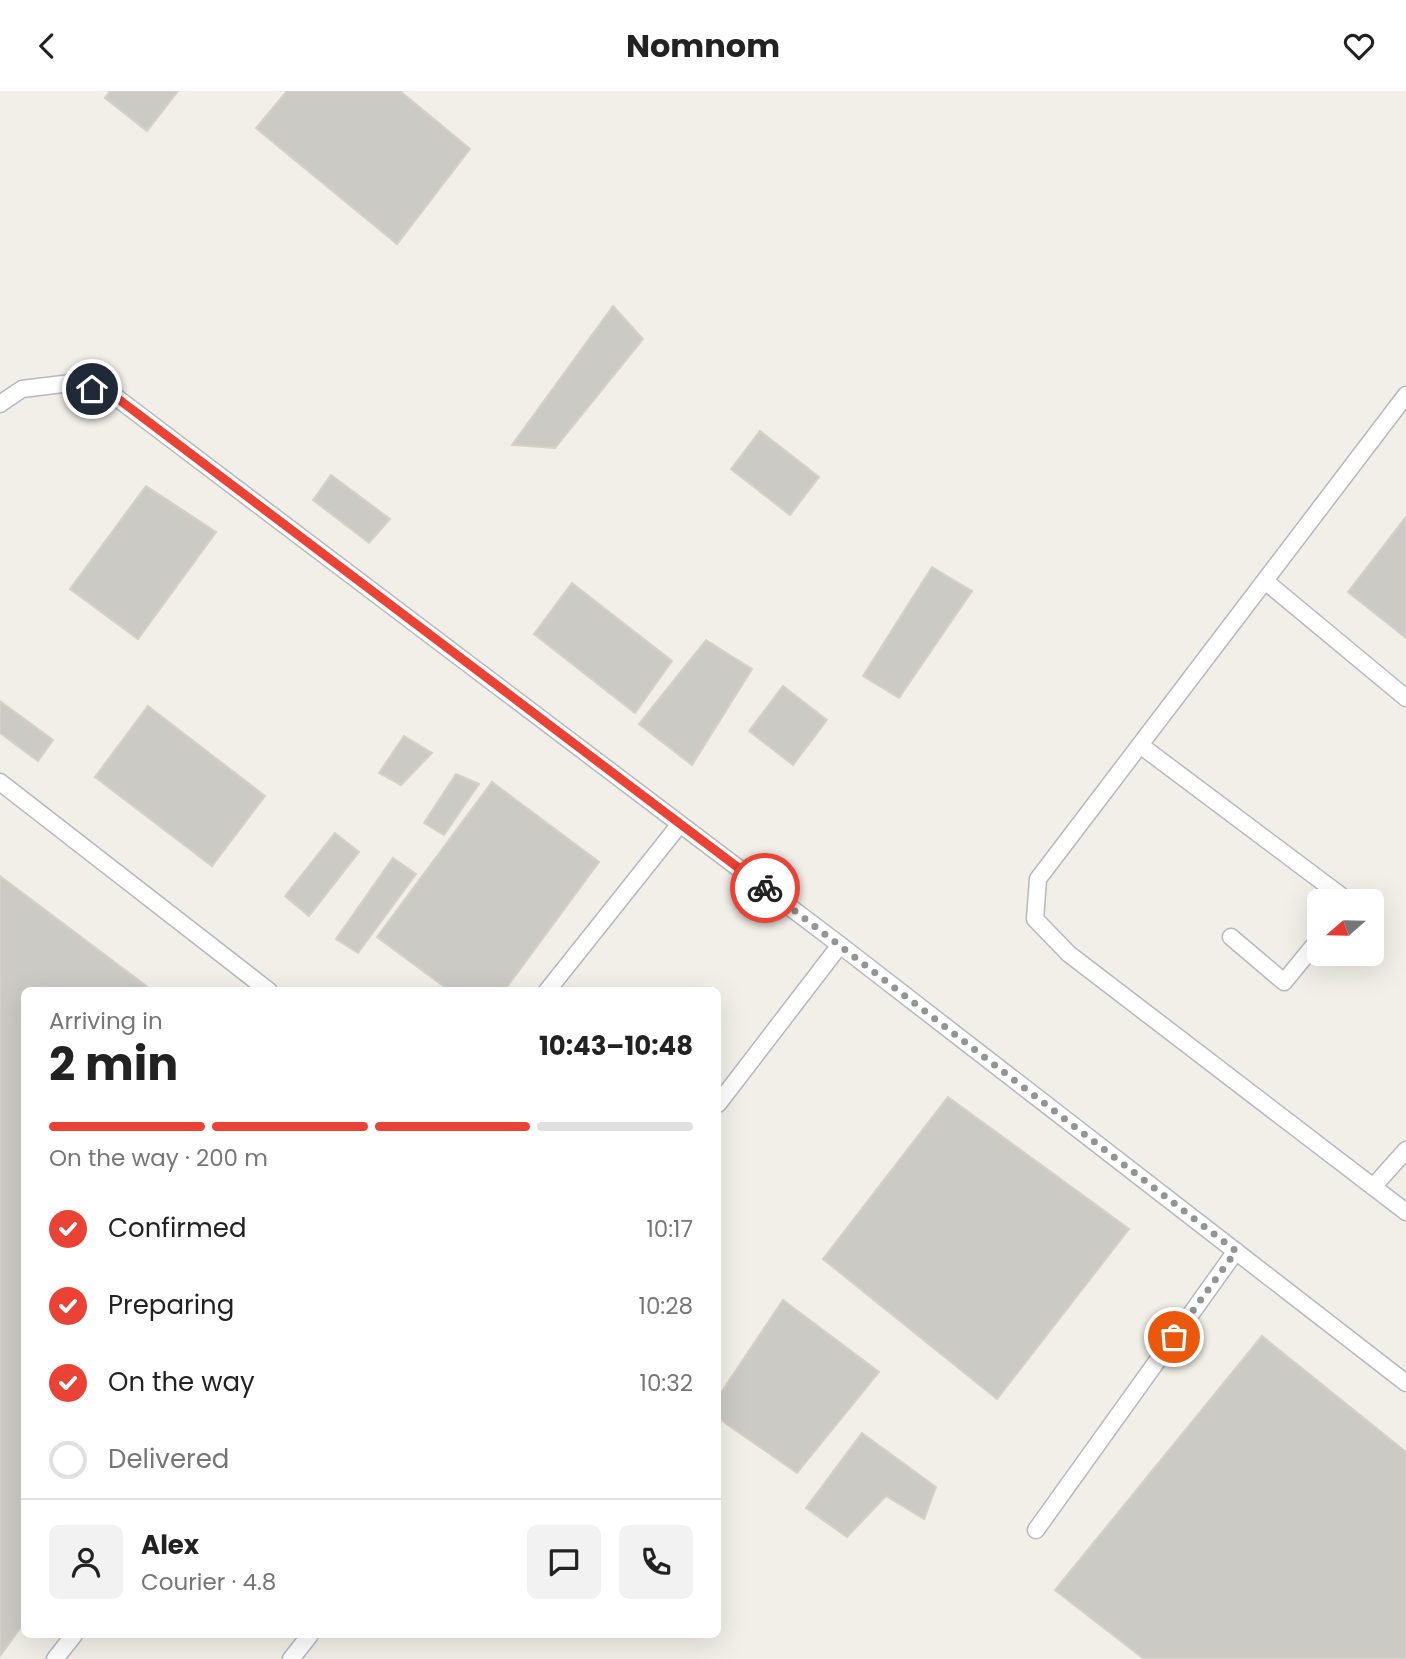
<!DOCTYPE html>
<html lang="en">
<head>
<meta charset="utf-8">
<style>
  :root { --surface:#fff; --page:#f2f2f2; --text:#222; --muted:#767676; --line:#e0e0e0; --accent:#ea4335 }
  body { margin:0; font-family:Poppins,sans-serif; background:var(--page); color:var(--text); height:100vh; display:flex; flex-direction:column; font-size:26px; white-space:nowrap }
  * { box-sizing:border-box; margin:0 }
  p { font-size:23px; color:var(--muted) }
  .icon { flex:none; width:38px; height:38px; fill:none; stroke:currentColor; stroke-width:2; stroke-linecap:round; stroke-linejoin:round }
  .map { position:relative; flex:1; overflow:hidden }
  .drawer { position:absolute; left:21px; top:896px; width:700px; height:651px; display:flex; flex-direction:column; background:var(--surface); border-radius:10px; box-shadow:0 7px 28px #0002 }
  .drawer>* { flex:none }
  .needle { width:46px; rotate:250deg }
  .tools { position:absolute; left:1307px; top:798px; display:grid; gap:14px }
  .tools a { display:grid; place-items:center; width:77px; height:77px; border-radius:10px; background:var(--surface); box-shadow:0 7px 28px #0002; font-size:35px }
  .pin { position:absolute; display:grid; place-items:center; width:60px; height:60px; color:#fff; margin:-30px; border:4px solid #fff; border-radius:50%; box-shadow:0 2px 7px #0007 }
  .courier { position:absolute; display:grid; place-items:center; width:70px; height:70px; margin:-35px; border:5px solid #ea4335; border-radius:50%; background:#fff; color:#222; box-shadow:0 2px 9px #0007 }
  .head em { font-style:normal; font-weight:700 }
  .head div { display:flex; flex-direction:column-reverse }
  .head { display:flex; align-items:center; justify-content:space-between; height:119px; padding:0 28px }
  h1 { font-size:46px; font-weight:700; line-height:52px }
  .bar { display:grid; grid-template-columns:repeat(4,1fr); gap:10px 7px; align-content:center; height:84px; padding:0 28px }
  .bar i { height:9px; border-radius:5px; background:var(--line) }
  .bar .current { background:var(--accent) }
  .bar p { grid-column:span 4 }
  .line { display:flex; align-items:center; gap:18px; padding:0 28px; border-top:2px solid var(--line) }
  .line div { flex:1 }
  .round { display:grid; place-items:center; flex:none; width:74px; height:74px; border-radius:10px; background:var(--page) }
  ol { padding:0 28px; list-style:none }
  li { display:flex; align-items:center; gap:21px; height:77px }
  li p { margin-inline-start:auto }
  li .icon { padding:7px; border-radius:50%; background:var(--accent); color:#fff; stroke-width:4 }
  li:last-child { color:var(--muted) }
  li i { width:38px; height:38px; border:4px solid var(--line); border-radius:50% }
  header { display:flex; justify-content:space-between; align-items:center; height:91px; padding:0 28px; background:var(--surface); font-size:32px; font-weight:700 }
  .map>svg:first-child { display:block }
</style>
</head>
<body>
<header><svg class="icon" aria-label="back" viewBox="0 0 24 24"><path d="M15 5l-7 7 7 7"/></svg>Nomnom<svg class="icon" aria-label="heart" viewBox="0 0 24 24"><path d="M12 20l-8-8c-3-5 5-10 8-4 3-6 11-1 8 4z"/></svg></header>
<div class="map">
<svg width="1406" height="1568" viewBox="0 0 1406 1568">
  <rect width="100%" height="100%" fill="#f1efe8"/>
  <path fill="#cccac5" stroke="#d6d1c6" stroke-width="2" d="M110,0h68l-31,40 -42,-33z
    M287,0h113l70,58 -73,95 -141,-116z
    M613,215l30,33 -88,109 -43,-3z
    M760,340l59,46 -29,38 -59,-46z
    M331,384l59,44 -21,24 -56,-43z
    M146,395l70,46 -78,107 -68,-50z
    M1406,426v121l-58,-46z
    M932,476l40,24 -73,107 -36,-22z
    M572,492l100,78 -37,52 -101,-79z
    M706,549l46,29 -60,96 -53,-41z
    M783,595l44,34 -34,45 -44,-34z
    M0,610l53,39 -15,21 -38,-28z
    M148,615l117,90 -53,70 -117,-89z
    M404,645l28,17 -31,32 -22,-12z
    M456,683l23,10 -35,51 -20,-12z
    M492,691l107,80 -95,129h-54l-73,-54z
    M335,742l24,19 -50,64 -24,-20z
    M393,767l23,16 -58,79 -22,-14z
    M0,785l153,115h-129v632l-24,33z
    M948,1006l181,132 -132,170 -174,-140z
    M783,1209l96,72 -82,101 -79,-55v-21z
    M1262,1245l144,116v207h-262l-89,-69z
    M862,1342l74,54 -12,32 -38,-23 -39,41 -41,-29z"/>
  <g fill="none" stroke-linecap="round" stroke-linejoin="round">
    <defs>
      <path id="service" d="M1406,304l-368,484 -3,40 34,35 337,258
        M0,313l22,-15 49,-6 42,12 727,550 566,438
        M1265,490l141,117
        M1140,654l208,156
        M0,691l269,209
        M1231,846l53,45 36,-44
        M547,900l133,-167
        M718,1013l122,-159
        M1373,1096l33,-37
        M1036,1439l200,-279
        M55,1568l19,-24
        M291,1568l19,-24"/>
    </defs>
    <use href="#service" stroke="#b5b8bc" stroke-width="19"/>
    <use href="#service" stroke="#fff" stroke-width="16"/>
  </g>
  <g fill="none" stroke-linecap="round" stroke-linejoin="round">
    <path stroke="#929495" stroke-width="7" stroke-dasharray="0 12.6" d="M765,797l471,363 -62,86"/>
    <path stroke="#ea4335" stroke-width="9" d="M92,298l21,6 652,493"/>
  </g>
</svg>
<div class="tools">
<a><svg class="needle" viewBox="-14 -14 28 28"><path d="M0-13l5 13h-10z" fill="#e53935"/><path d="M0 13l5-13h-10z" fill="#767676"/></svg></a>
</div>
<div class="pin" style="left:1174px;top:1246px;background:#ea580c"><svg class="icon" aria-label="bag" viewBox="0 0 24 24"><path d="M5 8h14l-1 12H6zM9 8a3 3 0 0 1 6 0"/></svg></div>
<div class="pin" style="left:92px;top:298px;background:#1f2937"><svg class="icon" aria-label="home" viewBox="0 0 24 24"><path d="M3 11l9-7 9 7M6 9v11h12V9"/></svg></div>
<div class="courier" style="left:765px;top:797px"><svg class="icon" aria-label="bike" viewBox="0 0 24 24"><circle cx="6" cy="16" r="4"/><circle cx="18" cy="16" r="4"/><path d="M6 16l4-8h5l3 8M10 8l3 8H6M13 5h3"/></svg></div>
<section class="drawer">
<div class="head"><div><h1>2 min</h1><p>Arriving in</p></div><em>10:43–10:48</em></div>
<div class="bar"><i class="current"></i><i class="current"></i><i class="current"></i><i></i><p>On the way · 200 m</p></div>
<ol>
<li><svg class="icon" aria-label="check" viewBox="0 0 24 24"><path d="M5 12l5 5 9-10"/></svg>Confirmed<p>10:17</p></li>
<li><svg class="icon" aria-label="check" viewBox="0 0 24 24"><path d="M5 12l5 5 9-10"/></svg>Preparing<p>10:28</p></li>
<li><svg class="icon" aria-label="check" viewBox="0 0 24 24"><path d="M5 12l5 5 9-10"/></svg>On the way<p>10:32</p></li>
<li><i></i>Delivered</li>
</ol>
<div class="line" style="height:126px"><a class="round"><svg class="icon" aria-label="person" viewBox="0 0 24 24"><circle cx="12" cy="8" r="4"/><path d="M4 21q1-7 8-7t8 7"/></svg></a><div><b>Alex</b><p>Courier · 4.8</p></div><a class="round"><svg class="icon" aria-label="chat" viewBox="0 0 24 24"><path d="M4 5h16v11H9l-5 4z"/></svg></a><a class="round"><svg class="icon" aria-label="phone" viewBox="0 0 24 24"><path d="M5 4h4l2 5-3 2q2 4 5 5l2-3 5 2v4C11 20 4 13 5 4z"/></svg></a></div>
</section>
</div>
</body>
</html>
